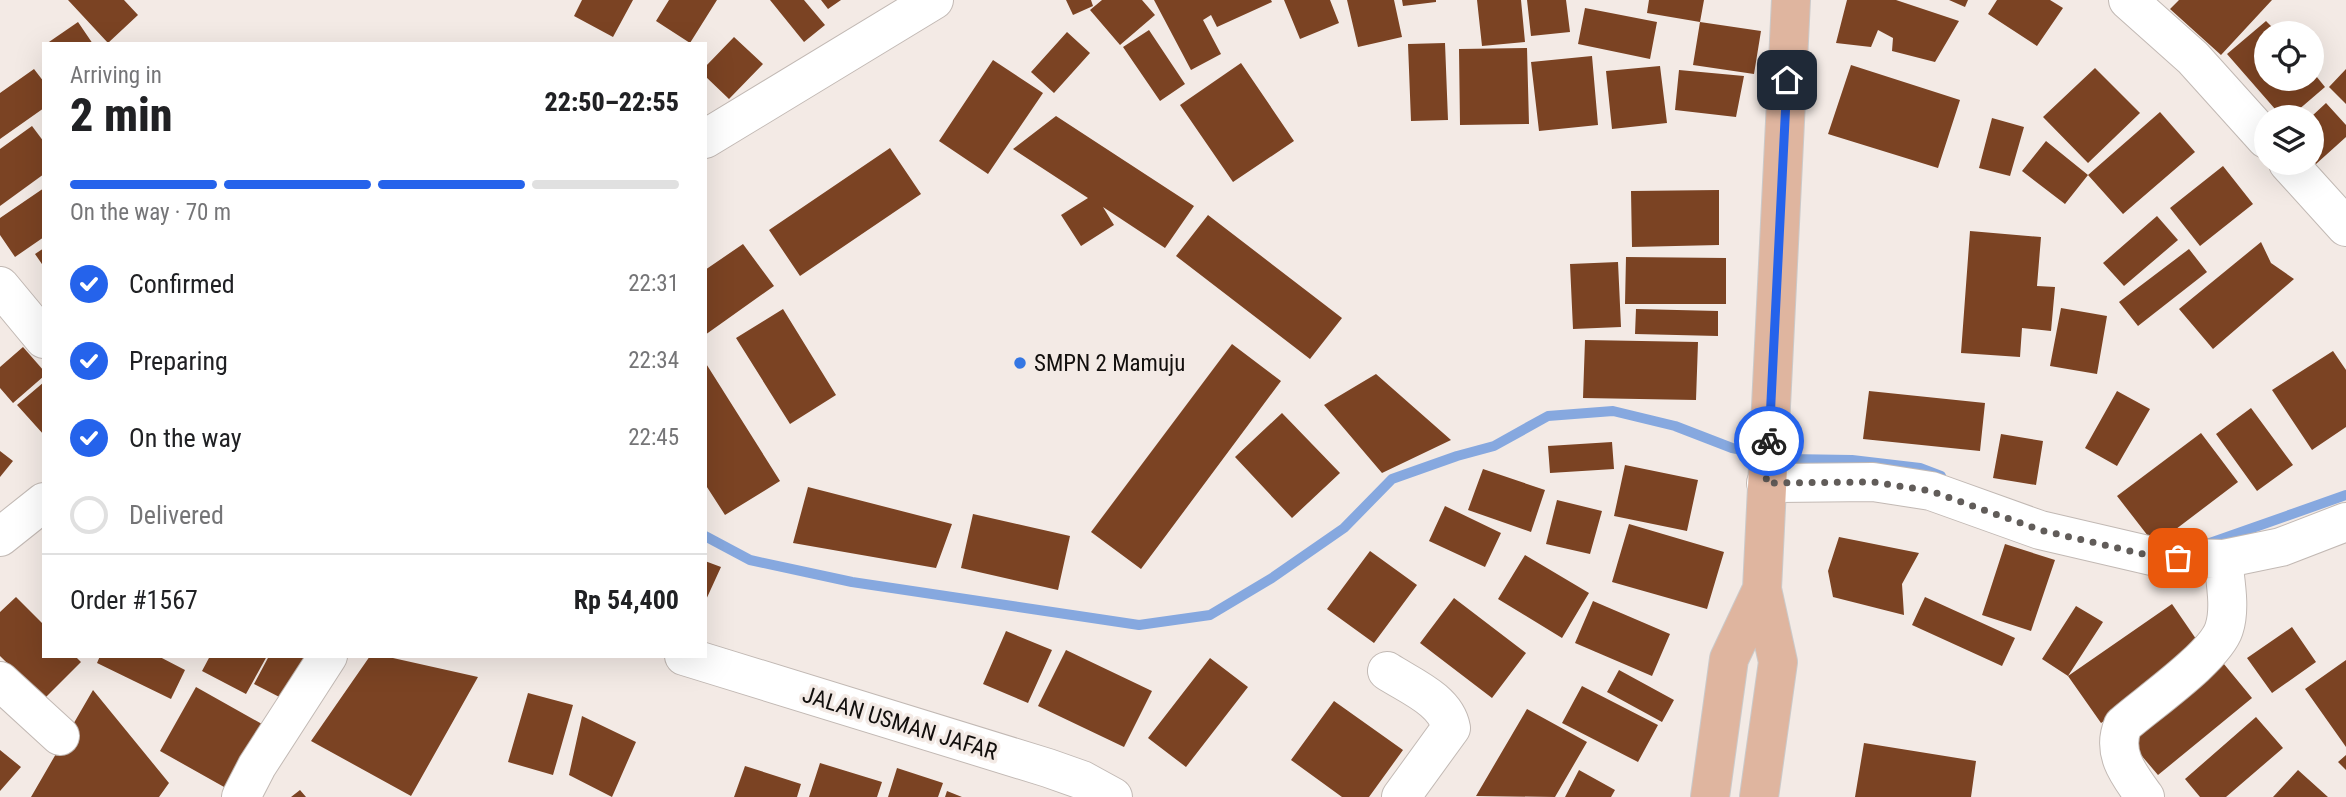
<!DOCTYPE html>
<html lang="en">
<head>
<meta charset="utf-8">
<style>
  :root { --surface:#fff; --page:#f2f2f2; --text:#202124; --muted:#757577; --line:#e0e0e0; --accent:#2563eb }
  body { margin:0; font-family:"Roboto Condensed",sans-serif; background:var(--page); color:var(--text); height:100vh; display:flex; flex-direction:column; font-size:26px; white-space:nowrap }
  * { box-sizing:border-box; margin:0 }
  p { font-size:23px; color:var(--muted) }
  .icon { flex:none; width:38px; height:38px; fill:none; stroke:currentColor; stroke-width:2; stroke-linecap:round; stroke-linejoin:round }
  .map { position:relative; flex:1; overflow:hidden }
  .side { position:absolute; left:42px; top:42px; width:665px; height:616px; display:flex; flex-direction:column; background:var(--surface); border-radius:0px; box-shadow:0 7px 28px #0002 }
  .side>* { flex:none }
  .tools { position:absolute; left:2254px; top:21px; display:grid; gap:14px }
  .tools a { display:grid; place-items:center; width:70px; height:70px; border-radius:50%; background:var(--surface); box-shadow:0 7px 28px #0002; font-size:35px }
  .pin { position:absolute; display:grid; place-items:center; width:60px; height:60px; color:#fff; margin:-30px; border-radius:14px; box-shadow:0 4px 10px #0006 }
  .courier { position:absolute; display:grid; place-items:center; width:70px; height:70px; margin:-35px; border:5px solid #2563eb; border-radius:50%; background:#fff; color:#222; box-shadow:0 2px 9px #0007 }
  .head em { font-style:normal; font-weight:800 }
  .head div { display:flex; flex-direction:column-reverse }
  .head { display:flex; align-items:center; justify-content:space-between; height:119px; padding:0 28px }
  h1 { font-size:46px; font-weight:800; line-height:52px }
  .bar { display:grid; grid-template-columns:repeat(4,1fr); gap:10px 7px; align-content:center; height:84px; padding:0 28px }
  .bar i { height:9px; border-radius:5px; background:var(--line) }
  .bar .on { background:var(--accent) }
  .bar p { grid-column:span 4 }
  .line { display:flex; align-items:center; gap:18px; padding:0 28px; border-top:2px solid var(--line) }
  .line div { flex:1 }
  ol { padding:0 28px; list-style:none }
  li { display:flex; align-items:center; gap:21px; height:77px }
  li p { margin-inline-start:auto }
  li .icon { padding:7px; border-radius:50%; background:var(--accent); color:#fff; stroke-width:4 }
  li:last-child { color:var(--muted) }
  li i { width:38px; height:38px; border:4px solid var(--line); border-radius:50% }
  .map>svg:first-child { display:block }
</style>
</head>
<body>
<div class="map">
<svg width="2346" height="797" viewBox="0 0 2346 797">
  <rect width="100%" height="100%" fill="#f3eae5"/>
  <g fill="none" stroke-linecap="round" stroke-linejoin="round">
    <path stroke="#86a8df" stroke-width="10" d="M705,536l45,24 102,22 287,43 71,-10 62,-37 72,-50 48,-49 65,-23 37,-10 54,-30 65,-5 62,15 57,22 56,11 64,1 68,8 21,8
      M2207,544l139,-49"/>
  </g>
  <path fill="#7b4323" d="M68,0h56l14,15 -30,28z
    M582,0h51l-20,37 -39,-21z
    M669,0h48l-27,43 -34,-22z
    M770,0h34l21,25 -21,17z
    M821,0h20l-13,9z
    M1066,0h25l2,6 -20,9z
    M1102,0h40l13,15 -35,30 -30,-35z
    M1154,0h117l1,2 -55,25 -6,-12 -8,5 18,34 -30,16z
    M1284,0h46l9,23 -39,16z
    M1347,0h47l8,37 -44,10z
    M1402,0h34v2l-33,4z
    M1477,0h44l4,42 -43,4z
    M1527,0h39l4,32 -39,4z
    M1649,0h55l-4,22 -53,-9z
    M1847,0h49l63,21 -24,41 -43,-11 1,-13 -15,-8 -7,17 -35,-4z
    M1949,0h19l-3,7z
    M1997,0h53l13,8 -26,38 -49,-32z
    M2179,0h93l-51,55 -51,-46z
    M1585,8l72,14 -7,37 -72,-15z
    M2266,21l12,12h-12v46h46v-8l13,16 -35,30h-8l-55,-63z
    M78,22l15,22h-47z
    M1700,22l61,9 -7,43 -61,-9z
    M1149,30l36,54 -25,17 -37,-54z
    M1067,32l23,21 -36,40 -23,-21z
    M734,37l29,27 -34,35 -24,-23v-9z
    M1445,43l3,77 -37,1 -3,-77z
    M1527,48l2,76 -69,1 -1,-76z
    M1592,56l6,69 -59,6 -8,-69z
    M993,60l50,33 -55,81 -49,-33z
    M1241,63l53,78 -61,41 -53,-77z
    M1851,65l109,35 -22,68 -110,-34z
    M1660,66l7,57 -55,6 -6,-58z
    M2095,68l45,45 -52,50 -45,-46z
    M34,69l10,13v26l-44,31v-46z
    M2346,69v35l-17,-17z
    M1679,70l65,6 -8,41 -61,-7z
    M2326,103l20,22v12l-30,27 -4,-5v-43z
    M2160,112l35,40 -72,62 -35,-39 -23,29 -43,-33 24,-30 42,34z
    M1056,116l138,90 -29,42 -62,-41 11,18 -33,21 -20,-31 27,-17 -75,-49z
    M1992,118l32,9 -14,49 -31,-8z
    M32,126l12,16v32l-44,32v-57z
    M890,148l31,46 -121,82 -31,-46z
    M2223,166l30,38 -53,42 -30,-38z
    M44,188v49l-29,20 -15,-22v-17z
    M1719,190v55l-87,2 -1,-56z
    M1208,215l134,103 -32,41 -134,-103z
    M2157,216l21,24 -54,46 -21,-23z
    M1970,231l71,6 -4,49 18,1 -4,44 -29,-3 -2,29 -59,-4z
    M2261,242l10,21 23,16 -81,70 -34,-40z
    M743,244l31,42 -69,49v-65z
    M44,248v19l-9,-13z
    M2189,249l18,23 -69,54 -19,-24z
    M1626,257l100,1v46h-101z
    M1618,262l3,65 -48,2 -3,-65z
    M2061,308l46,8 -10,58 -47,-8z
    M783,309l53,86 -46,29 -54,-86z
    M1636,309l82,2v25l-83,-2z
    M1585,340l113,2 -2,58 -113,-2z
    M1232,344l49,37 -140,188 -50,-37z
    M23,347l21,24v5l-31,27 -13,-15v-21z
    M2333,351l13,19v57l-34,23 -40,-60z
    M705,362l75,119 -55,34 -20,-31z
    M1376,374l75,66 -69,33 -58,-68z
    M44,382v53l-27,-30z
    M1869,391l116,12 -5,48 -117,-12z
    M2117,391l33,18 -33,57 -32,-18z
    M2251,408l42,57 -36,26 -41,-57z
    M1282,413l58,60 -48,45 -57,-61z
    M2201,433l37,49 -83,63 -38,-49z
    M2001,434l42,7 -7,44 -43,-7z
    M1612,442l2,27 -64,4 -2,-27z
    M0,451l13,10 -13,16z
    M1625,465l73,15 -11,51 -73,-15z
    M1483,469l62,21 -14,42 -63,-22z
    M808,487l144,37 -16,44 -143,-25z
    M1557,500l45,11 -12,43 -44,-10z
    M1445,506l56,27 -16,34 -56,-26z
    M973,514l97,22 -12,54 -97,-22z
    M1629,524l95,28 -17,57 -95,-27z
    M1839,537l80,16 -17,31 2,31 -71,-18 -5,-26z
    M2005,544l50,16 -24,71 -49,-16z
    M1370,551l47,34 -43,58 -47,-34z
    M1525,555l64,38 -27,45 -64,-39z
    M705,561l16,6 -16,35z
    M16,597l28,28v31h31l6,6 -37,37 -44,-43v-44z
    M1925,597l90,41 -13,28 -90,-41z
    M1454,598l72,55 -34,45 -72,-55z
    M1593,601l77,33 -18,42 -77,-33z
    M2172,604l33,48 -104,71 -33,-47 -26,-17 34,-53 27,16 -35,54z
    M2292,627l24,35 -44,31 -25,-35z
    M1006,631l46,19 -24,53 -45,-19z
    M1066,650l86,41 -28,56 -86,-41z
    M100,656h58l27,14 -14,29 -74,-36z
    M210,656h57l-21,38 -44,-23z
    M269,656h50l-26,48 -39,-20z
    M370,656h14l94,21 -67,119 -100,-55z
    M1210,658l38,29 -62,80 -38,-29z
    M2219,658l33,40 -94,77 -34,-40z
    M2346,660v87l-41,-58z
    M1619,670l55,30 -12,22 -55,-30z
    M1582,686l76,39 -20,37 -76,-39z
    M196,687l73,41 -36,64 -73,-41z
    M93,690l76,93 -10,14h-128z
    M528,693l45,12 -20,70 -45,-13z
    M1334,701l69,49 -34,47h-27l-51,-37z
    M1527,709l60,33 -32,55 -79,-1z
    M582,716l54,26 -24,55 -43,-22z
    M2256,717l27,31 -57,49h-26l-15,-18z
    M1864,743l112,18 -5,36h-116z
    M0,750l21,17 -21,24z
    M2346,755v15l-8,-8z
    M820,763l62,19 -5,15h-68z
    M745,766l56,18 -4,13h-63z
    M897,768l46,15 -5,14h-50z
    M1579,770l36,20 -4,7h-46z
    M2298,770l30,27h-55z
    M300,790l6,7h-15z
    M947,791l15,6h-17z"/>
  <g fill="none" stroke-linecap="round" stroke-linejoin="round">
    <defs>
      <path id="minor" d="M2128,0l65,58 73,81
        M705,139l229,-139
        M2288,163l58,64
        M0,286l44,53
        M1766,483l107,-1 58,9 109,39 116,27 67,2 58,-12 65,-25
        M0,537l44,-35
        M684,656l364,112 34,12 31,17
        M1387,671c23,15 59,29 64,57l-50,69
        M0,681l60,55
        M241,797l16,-31 71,-110
        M2145,797c-16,-22 -34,-44 -22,-72 25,-22 92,-68 101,-96 7,-21 1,-49 -1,-70"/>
      <path id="major" d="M1710,797l19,-138 33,-70
        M1759,797l19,-135 -16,-73 29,-589"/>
    </defs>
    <use href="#minor" stroke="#c2b9b4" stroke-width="40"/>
    <use href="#major" stroke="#cbcaca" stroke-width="40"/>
    <use href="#minor" stroke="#fff" stroke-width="38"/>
    <use href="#major" stroke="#dfb59f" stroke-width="38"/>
  </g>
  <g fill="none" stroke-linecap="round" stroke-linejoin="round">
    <path stroke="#615c59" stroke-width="7" stroke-dasharray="0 12.6" d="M1769,441l-3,42 107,-1 58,9 109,39 116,27 22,1"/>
    <path stroke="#2563eb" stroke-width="9" d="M1769,441l18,-361"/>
  </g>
  <circle fill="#3476e3" stroke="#f3eae5" stroke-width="2.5" cx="1020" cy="363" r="7"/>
  <g text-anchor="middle" stroke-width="7" stroke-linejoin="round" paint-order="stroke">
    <g font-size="23" fill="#120f0d" stroke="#f3eae5" text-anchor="start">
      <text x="1034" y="371">SMPN 2 Mamuju</text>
    </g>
    <g font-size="23" fill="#120f0d" stroke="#f3eae5">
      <text transform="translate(900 723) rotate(17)" y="8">JALAN USMAN JAFAR</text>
    </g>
  </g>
</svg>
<div class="tools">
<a><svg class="icon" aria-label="locate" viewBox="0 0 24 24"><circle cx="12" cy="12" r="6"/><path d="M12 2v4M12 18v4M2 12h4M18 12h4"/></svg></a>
<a><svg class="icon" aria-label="layers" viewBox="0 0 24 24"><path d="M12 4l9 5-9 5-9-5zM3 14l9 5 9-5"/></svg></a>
</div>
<div class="pin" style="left:2178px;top:558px;background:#ea580c"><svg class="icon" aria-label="bag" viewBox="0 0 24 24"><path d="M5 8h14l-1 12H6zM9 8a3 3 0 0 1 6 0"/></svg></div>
<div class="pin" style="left:1787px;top:80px;background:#1f2937"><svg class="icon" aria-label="home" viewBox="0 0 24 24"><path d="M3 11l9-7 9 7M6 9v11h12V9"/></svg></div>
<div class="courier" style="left:1769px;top:441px"><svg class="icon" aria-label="bike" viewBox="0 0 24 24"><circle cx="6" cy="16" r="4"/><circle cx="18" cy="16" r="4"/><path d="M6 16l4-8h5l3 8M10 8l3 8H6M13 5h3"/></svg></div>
<section class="side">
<div class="head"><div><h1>2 min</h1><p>Arriving in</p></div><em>22:50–22:55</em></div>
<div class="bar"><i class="on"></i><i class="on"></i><i class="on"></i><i></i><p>On the way · 70 m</p></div>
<ol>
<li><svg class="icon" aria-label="check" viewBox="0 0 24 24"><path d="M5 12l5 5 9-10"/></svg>Confirmed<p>22:31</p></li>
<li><svg class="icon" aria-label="check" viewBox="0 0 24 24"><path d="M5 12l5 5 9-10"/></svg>Preparing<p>22:34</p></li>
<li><svg class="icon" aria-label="check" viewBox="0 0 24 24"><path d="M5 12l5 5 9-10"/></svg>On the way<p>22:45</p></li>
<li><i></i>Delivered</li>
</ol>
<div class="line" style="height:91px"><div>Order #1567</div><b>Rp 54,400</b></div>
</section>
</div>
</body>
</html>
